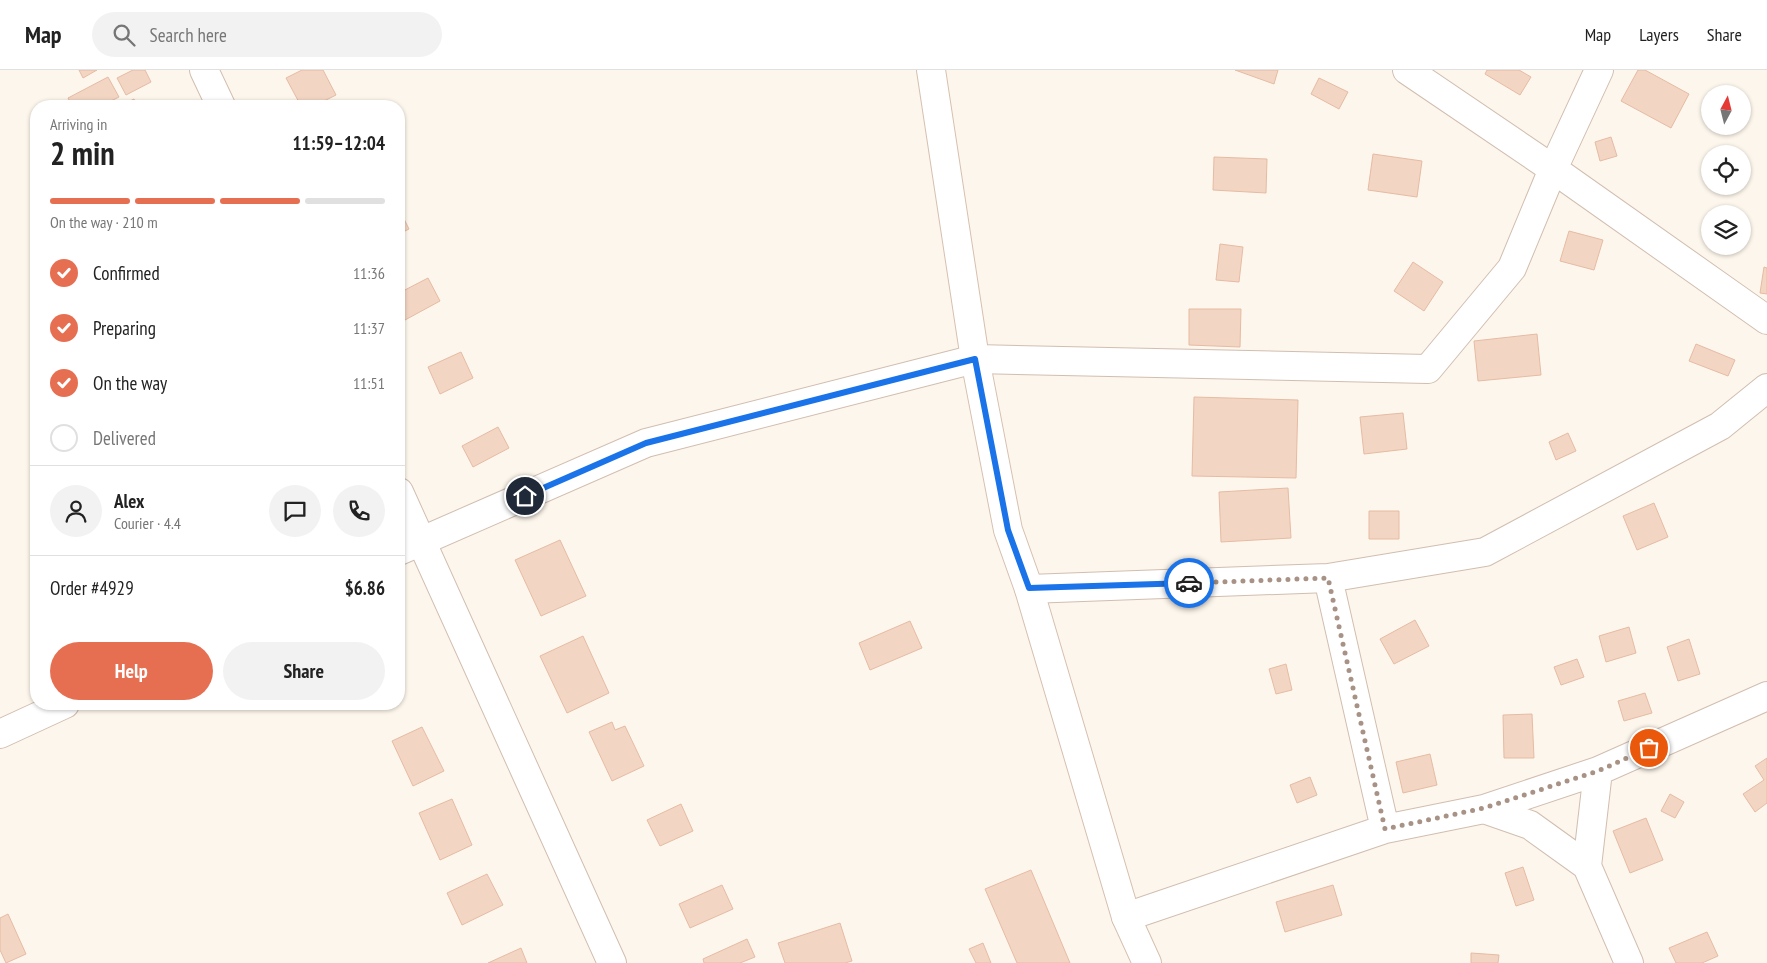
<!DOCTYPE html>
<html lang="en">
<head>
<meta charset="utf-8">
<style>
  :root { --surface:#fff; --page:#f2f2f2; --text:#222; --muted:#767676; --line:#e0e0e0; --accent:#e76f51 }
  body { margin:0; font-family:"PT Sans Narrow",sans-serif; background:var(--page); color:var(--text); height:100vh; display:flex; flex-direction:column; font-size:19px; white-space:nowrap }
  * { box-sizing:border-box; margin:0 }
  p { font-size:16px; color:var(--muted) }
  .icon { flex:none; width:28px; height:28px; fill:none; stroke:currentColor; stroke-width:2; stroke-linecap:round; stroke-linejoin:round }
  .map { position:relative; flex:1; overflow:hidden }
  .drawer { position:absolute; left:30px; top:30px; width:375px; height:610px; display:flex; flex-direction:column; background:var(--surface); border-radius:20px; box-shadow:0 1px 4px #0004 }
  .drawer>* { flex:none }
  .needle { width:32px; rotate:7deg }
  .tools { position:absolute; left:1701px; top:15px; display:grid; gap:10px }
  .tools a { display:grid; place-items:center; width:50px; height:50px; border-radius:50%; background:var(--surface); box-shadow:0 1px 4px #0004; font-size:25px }
  .pin { position:absolute; display:grid; place-items:center; width:42px; height:42px; color:#fff; margin:-21px; border:2px solid #fff; border-radius:50%; box-shadow:0 1px 5px #0007 }
  .courier { position:absolute; display:grid; place-items:center; width:50px; height:50px; margin:-25px; border:4px solid #1a73e8; border-radius:50%; background:#fff; color:#222; box-shadow:0 1px 6px #0007 }
  .summary em { font-style:normal; font-weight:700 }
  .summary div { display:flex; flex-direction:column-reverse }
  .summary { display:flex; align-items:center; justify-content:space-between; height:85px; padding:0 20px }
  h1 { font-size:32px; font-weight:700; line-height:38px }
  .bar { display:grid; grid-template-columns:repeat(4,1fr); gap:8px 5px; align-content:center; height:60px; padding:0 20px }
  .bar i { height:6px; border-radius:4px; background:var(--line) }
  .bar .current { background:var(--accent) }
  .bar p { grid-column:span 4 }
  .line { display:flex; align-items:center; gap:12px; padding:0 20px; border-top:1px solid var(--line) }
  .line div { flex:1 }
  .round { display:grid; place-items:center; flex:none; width:52px; height:52px; border-radius:26px; background:var(--page) }
  ol { padding:0 20px; list-style:none }
  li { display:flex; align-items:center; gap:15px; height:55px }
  li p { margin-inline-start:auto }
  li .icon { padding:5px; border-radius:50%; background:var(--accent); color:#fff; stroke-width:4 }
  li:last-child { color:var(--muted) }
  li i { width:28px; height:28px; border:2px solid var(--line); border-radius:50% }
  .primary-button { display:flex; gap:10px; margin-top:auto; padding:10px 20px }
  .primary-button a { flex:1; height:58px; border-radius:30px; background:var(--accent); color:#fff; font-size:20px; font-weight:700; line-height:58px; text-align:center }
  .primary-button a+a { background:var(--page); color:var(--text) }
  header { display:flex; align-items:center; gap:30px; box-sizing:border-box; height:70px; padding:0 25px; background:var(--surface); border-bottom:1px solid var(--line) }
  header strong { font-size:24px }
  nav { display:flex; gap:28px; margin-inline-start:auto; font-size:18px }
  .search { width:350px; height:45px; background:var(--page); display:flex; align-items:center; gap:12px; box-sizing:border-box; padding:0 18px; border-radius:28px; color:var(--muted); font-size:19px }
  .map>svg:first-child { display:block }
</style>
</head>
<body>
<header>
<strong>Map</strong>
<div class="search"><svg class="icon" aria-label="search" viewBox="0 0 24 24"><circle cx="10" cy="10" r="6"/><path d="M15 15l6 6"/></svg>Search here</div>
<nav><a>Map</a><a>Layers</a><a>Share</a></nav>
</header>
<div class="map">
<svg width="1767" height="893" viewBox="0 0 1767 893">
  <rect width="100%" height="100%" fill="#fdf6ec"/>
  <path fill="#f3d5c3" stroke="#e6bba3" d="M79,0h18l-14,8z
    M133,0h12l6,12 -25,13 -9,-17z
    M302,0h21l13,25 -22,11h-13l-15,-28z
    M1235,0h43l-4,14z
    M1487,0h32l12,7 -11,18 -35,-21z
    M1638,0h7l44,24 -18,34 -50,-27z
    M108,7l11,20 -18,9h-29l-4,-8z
    M1319,8l29,14 -9,17 -28,-15z
    M134,29l3,7h-17z
    M1611,67l6,19 -17,5 -5,-19z
    M1373,84l49,7 -5,36 -49,-7z
    M1214,87l53,2 -1,34 -53,-3z
    M399,139l10,20 -10,5z
    M1569,161l34,9 -9,30 -34,-9z
    M1220,174l23,3 -4,35 -23,-2z
    M1413,192l30,20 -19,29 -30,-20z
    M1764,197l3,1v26l-7,-1z
    M428,208l12,23 -35,19 -6,-11v-16z
    M1189,239h52l-1,38 -51,-2z
    M1537,264l4,41 -63,6 -4,-40z
    M1696,274l39,16 -7,16 -39,-15z
    M461,282l12,26 -33,16 -12,-27z
    M1194,327l104,3 -2,78 -104,-2z
    M1403,343l4,36 -43,5 -4,-37z
    M498,357l11,21 -36,19 -11,-21z
    M1568,363l8,18 -20,9 -7,-18z
    M1288,418l3,50 -70,4 -2,-50z
    M1654,433l14,34 -31,13 -14,-34z
    M1369,441h30v28h-30z
    M560,470l26,56 -45,20 -26,-56z
    M1415,550l14,26 -35,18 -14,-25z
    M910,551l12,27 -52,22 -11,-27z
    M1629,557l7,26 -30,9 -7,-26z
    M583,566l26,57 -42,20 -27,-57z
    M1689,569l11,35 -22,7 -11,-34z
    M1577,589l7,18 -23,8 -7,-18z
    M1286,594l6,26 -16,4 -7,-25z
    M1645,623l7,20 -28,8 -6,-20z
    M1532,644l2,44h-30l-1,-43z
    M612,652l3,8 10,-4 19,40 -32,15 -23,-49z
    M422,657l22,44 -31,15 -21,-45z
    M1430,684l7,31 -34,8 -7,-31z
    M1767,688v45l-12,9 -12,-18 21,-14 -9,-14z
    M1310,707l7,18 -20,8 -7,-18z
    M1670,724l14,8 -9,16 -14,-7z
    M452,729l20,46 -32,15 -21,-47z
    M681,734l12,27 -33,15 -13,-26z
    M1646,748l17,42 -33,13 -17,-42z
    M1523,797l11,33 -18,6 -11,-33z
    M1031,800l39,93h-53l-32,-74z
    M487,804l16,31 -41,20 -15,-32z
    M722,815l11,24 -43,19 -11,-24z
    M1333,815l9,30 -57,17 -9,-30z
    M8,844l18,40 -20,9 -6,-13v-32z
    M840,853l12,38 -7,2h-60l-7,-20z
    M1707,862l11,24 -16,7h-26l-7,-15z
    M747,869l8,18 -15,6h-36l-1,-4z
    M983,873l8,20h-15l-7,-14z
    M521,878l6,15h-39z
    M1471,883l28,2 -1,8h-27z"/>
  <g fill="none" stroke-linecap="round" stroke-linejoin="round">
    <defs>
      <path id="street" d="M204,0l17,36
        M1407,0l146,99 214,151
        M399,422l213,471
        M399,481l247,-108 329,-84 453,10 84,-101 41,-99 46,-99
        M1328,508l57,251
        M1029,519l299,-11 157,-26 235,-126 47,-38
        M0,664l65,-30
        M1598,701l-11,95 42,97
        M1484,739l46,16 57,41
        M1126,847l259,-88 99,-20 114,-38 169,-75"/>
      <path id="secondary" d="M931,0l44,289 33,171 21,59 97,328 21,46"/>
    </defs>
    <use href="#street" stroke="#d1beb0" stroke-width="30"/>
    <use href="#secondary" stroke="#d6c0b0" stroke-width="30"/>
    <use href="#street" stroke="#fff" stroke-width="28"/>
    <use href="#secondary" stroke="#fff" stroke-width="28"/>
  </g>
  <g fill="none" stroke-linecap="round" stroke-linejoin="round">
    <path stroke="#a89285" stroke-width="5" stroke-dasharray="0 9" d="M1189,513l139,-5 57,251 99,-21 114,-37 51,-23"/>
    <path stroke="#1a73e8" stroke-width="6" d="M525,426l121,-53 329,-84 33,171 21,58 160,-5"/>
  </g>
</svg>
<div class="tools">
<a><svg class="needle" viewBox="-14 -14 28 28"><path d="M0-13l5 13h-10z" fill="#e53935"/><path d="M0 13l5-13h-10z" fill="#767676"/></svg></a>
<a><svg class="icon" aria-label="locate" viewBox="0 0 24 24"><circle cx="12" cy="12" r="6"/><path d="M12 2v4M12 18v4M2 12h4M18 12h4"/></svg></a>
<a><svg class="icon" aria-label="layers" viewBox="0 0 24 24"><path d="M12 4l9 5-9 5-9-5zM3 14l9 5 9-5"/></svg></a>
</div>
<div class="pin" style="left:1649px;top:678px;background:#ea580c"><svg class="icon" aria-label="bag" viewBox="0 0 24 24"><path d="M5 8h14l-1 12H6zM9 8a3 3 0 0 1 6 0"/></svg></div>
<div class="pin" style="left:525px;top:426px;background:#1f2937"><svg class="icon" aria-label="home" viewBox="0 0 24 24"><path d="M3 11l9-7 9 7M6 9v11h12V9"/></svg></div>
<div class="courier" style="left:1189px;top:513px"><svg class="icon" aria-label="car" viewBox="0 0 24 24"><path d="M5 17H2v-5l4-1 3-4h7l3 4 3 1v5h-3M9 17h6M6 11h13"/><circle cx="7" cy="17" r="2"/><circle cx="17" cy="17" r="2"/></svg></div>
<section class="drawer">
<div class="summary"><div><h1>2 min</h1><p>Arriving in</p></div><em>11:59–12:04</em></div>
<div class="bar"><i class="current"></i><i class="current"></i><i class="current"></i><i></i><p>On the way · 210 m</p></div>
<ol>
<li><svg class="icon" aria-label="check" viewBox="0 0 24 24"><path d="M5 12l5 5 9-10"/></svg>Confirmed<p>11:36</p></li>
<li><svg class="icon" aria-label="check" viewBox="0 0 24 24"><path d="M5 12l5 5 9-10"/></svg>Preparing<p>11:37</p></li>
<li><svg class="icon" aria-label="check" viewBox="0 0 24 24"><path d="M5 12l5 5 9-10"/></svg>On the way<p>11:51</p></li>
<li><i></i>Delivered</li>
</ol>
<div class="line" style="height:90px"><a class="round"><svg class="icon" aria-label="person" viewBox="0 0 24 24"><circle cx="12" cy="8" r="4"/><path d="M4 21q1-7 8-7t8 7"/></svg></a><div><b>Alex</b><p>Courier · 4.4</p></div><a class="round"><svg class="icon" aria-label="chat" viewBox="0 0 24 24"><path d="M4 5h16v11H9l-5 4z"/></svg></a><a class="round"><svg class="icon" aria-label="phone" viewBox="0 0 24 24"><path d="M5 4h4l2 5-3 2q2 4 5 5l2-3 5 2v4C11 20 4 13 5 4z"/></svg></a></div>
<div class="line" style="height:65px"><div>Order #4929</div><b>$6.86</b></div>
<div class="primary-button"><a>Help</a><a>Share</a></div>
</section>
</div>
</body>
</html>
